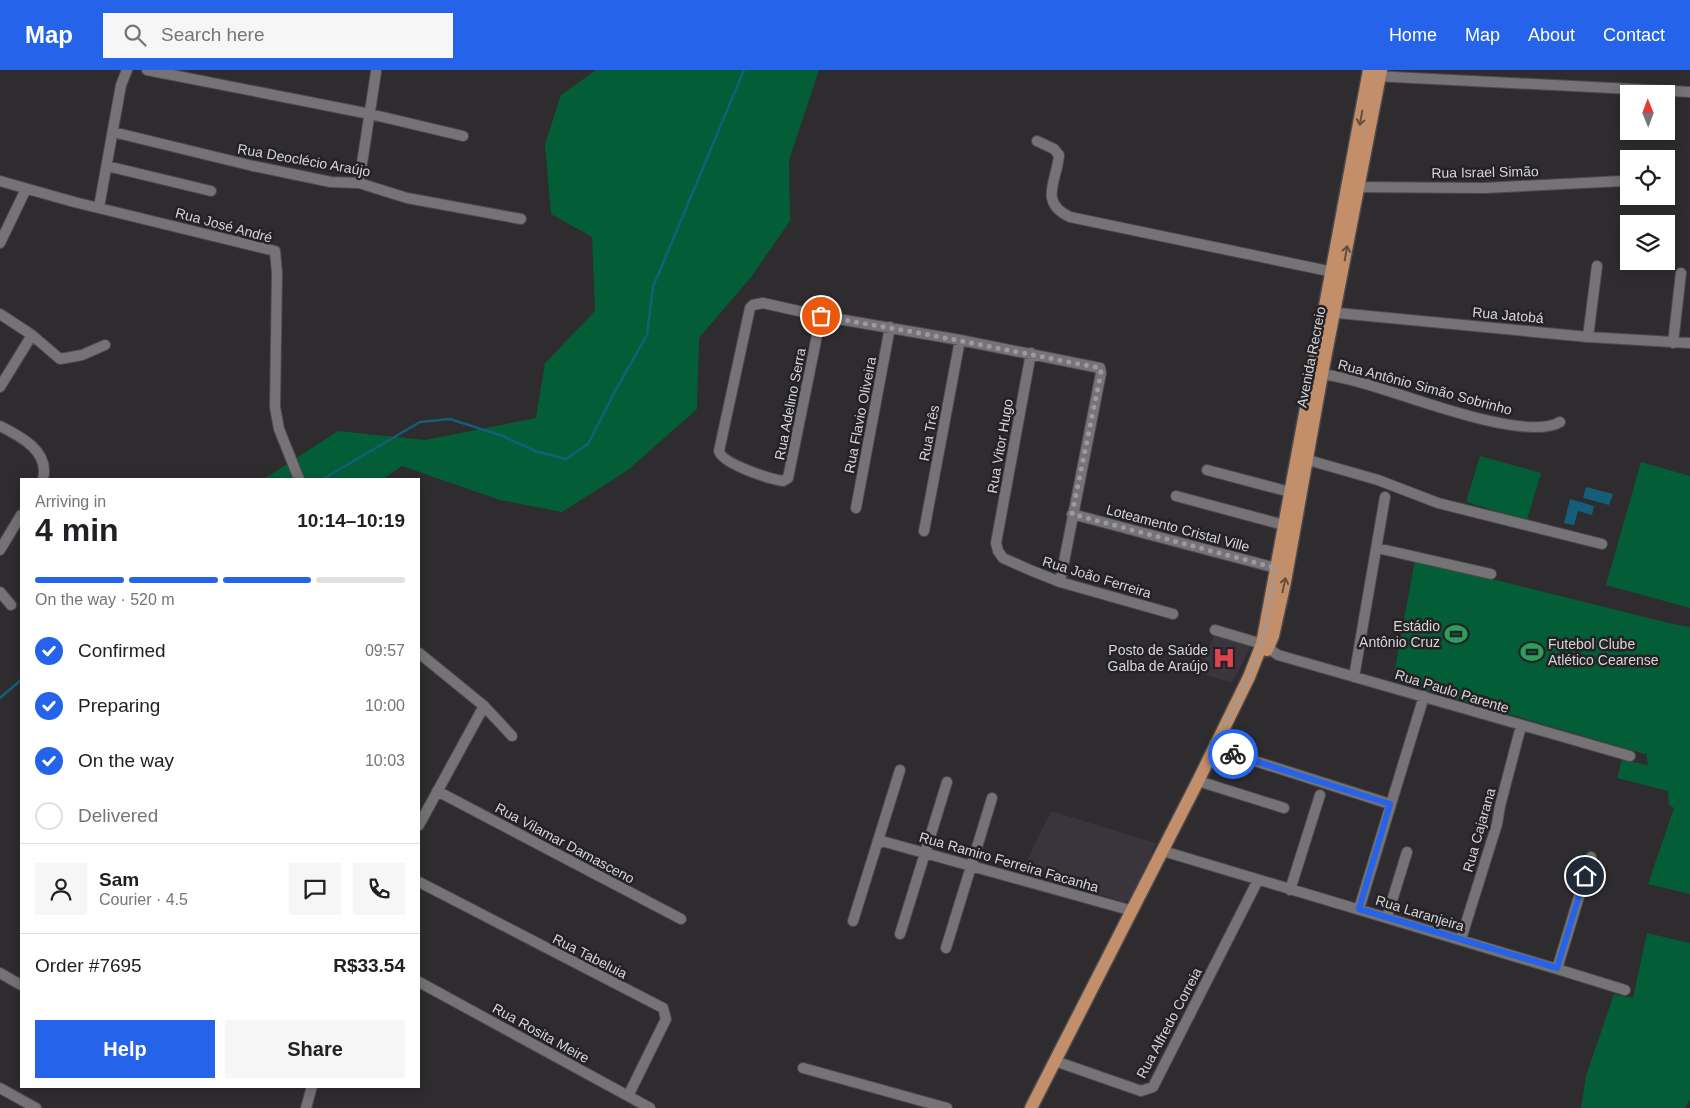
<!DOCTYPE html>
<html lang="en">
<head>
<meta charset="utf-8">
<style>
  :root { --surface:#fff; --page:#f6f6f6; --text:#202124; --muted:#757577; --line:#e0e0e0; --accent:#2563eb }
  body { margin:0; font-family:Arial,sans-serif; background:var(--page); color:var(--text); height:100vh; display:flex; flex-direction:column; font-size:19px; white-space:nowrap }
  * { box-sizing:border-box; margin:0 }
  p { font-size:16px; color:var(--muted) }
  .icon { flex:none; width:28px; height:28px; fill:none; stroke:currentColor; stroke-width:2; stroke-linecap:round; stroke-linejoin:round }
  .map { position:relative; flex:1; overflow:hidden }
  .details { position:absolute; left:20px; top:408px; width:400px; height:610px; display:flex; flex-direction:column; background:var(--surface); border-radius:0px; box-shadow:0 2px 12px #0003 }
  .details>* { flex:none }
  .needle { width:32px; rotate:359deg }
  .fabs { position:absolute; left:1620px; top:15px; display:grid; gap:10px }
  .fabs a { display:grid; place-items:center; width:55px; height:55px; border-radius:0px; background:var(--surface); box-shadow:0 2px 12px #0003; font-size:25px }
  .pin { position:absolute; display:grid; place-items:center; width:42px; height:42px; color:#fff; margin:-21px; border:2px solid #fff; border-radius:50%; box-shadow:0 1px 5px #0007 }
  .courier { position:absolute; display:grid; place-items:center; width:50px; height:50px; margin:-25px; border:4px solid #2563eb; border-radius:50%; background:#fff; color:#222; box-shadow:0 1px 6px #0007 }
  .overview em { font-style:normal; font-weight:700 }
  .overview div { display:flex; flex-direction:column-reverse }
  .overview { display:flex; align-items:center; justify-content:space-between; height:85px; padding:0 15px }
  h1 { font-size:32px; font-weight:700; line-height:38px }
  .bar { display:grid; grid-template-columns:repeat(4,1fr); gap:8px 5px; align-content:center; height:60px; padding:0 15px }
  .bar i { height:6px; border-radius:4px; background:var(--line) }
  .bar .on { background:var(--accent) }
  .bar p { grid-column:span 4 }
  .line { display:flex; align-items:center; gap:12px; padding:0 15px; border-top:1px solid var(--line) }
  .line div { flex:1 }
  .round { display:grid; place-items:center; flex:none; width:52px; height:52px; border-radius:0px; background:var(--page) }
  ol { padding:0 15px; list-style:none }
  li { display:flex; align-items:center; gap:15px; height:55px }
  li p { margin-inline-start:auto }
  li .icon { padding:5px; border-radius:50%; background:var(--accent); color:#fff; stroke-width:4 }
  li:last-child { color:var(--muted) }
  li i { width:28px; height:28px; border:2px solid var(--line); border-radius:50% }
  .cta { display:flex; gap:10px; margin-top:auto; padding:10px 15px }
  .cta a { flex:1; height:58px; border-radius:0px; background:var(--accent); color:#fff; font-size:20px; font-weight:700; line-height:58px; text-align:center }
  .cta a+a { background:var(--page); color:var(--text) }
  header { display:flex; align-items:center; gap:30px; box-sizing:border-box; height:70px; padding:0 25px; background:var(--accent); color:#fff }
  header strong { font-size:24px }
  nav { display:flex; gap:28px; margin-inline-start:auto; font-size:18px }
  .search { width:350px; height:45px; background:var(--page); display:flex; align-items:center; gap:12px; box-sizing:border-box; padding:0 18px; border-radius:0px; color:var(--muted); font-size:19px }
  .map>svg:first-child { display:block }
</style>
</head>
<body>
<header>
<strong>Map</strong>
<div class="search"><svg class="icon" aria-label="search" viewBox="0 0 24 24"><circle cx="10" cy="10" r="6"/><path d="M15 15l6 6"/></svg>Search here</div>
<nav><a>Home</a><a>Map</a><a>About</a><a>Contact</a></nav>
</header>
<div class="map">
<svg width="1690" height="1038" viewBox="0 0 1690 1038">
  <rect width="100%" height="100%" fill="#2e2c2f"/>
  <path fill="#3a343c" d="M1215,564l37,10 -20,39 -35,-11z
    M1051,741l105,32 -23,54 -9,5 -102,-31z"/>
  <path fill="#035e37" d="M596,0h223l-30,90 1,61 -39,56 -52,61 -2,71 -69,61 -66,42 -62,-12 -98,-34 -19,13h-119l74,-48 87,9 111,-22 9,-55 50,-52 -3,-74 -41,-23 -6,-70 16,-49z
    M1480,386l61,17 -14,47 -61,-18z
    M1641,392l49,14v132l-84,-23z
    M1415,490l258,64 17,3v267l-42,-10 26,-76 -5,-3 -1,-14 -51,-13 5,-18 26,5 -2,-13 -1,2 -252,-74z
    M1647,863l43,10v156l-5,9h-104l5,-32 28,-82 19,4z"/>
  <path fill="#155e79" d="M1586,417l27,7 -4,11 -26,-7z
    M1570,429l24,7 -2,9 -14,-4 -4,14 -10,-2z"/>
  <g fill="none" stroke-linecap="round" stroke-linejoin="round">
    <path stroke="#155e79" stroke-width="2.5" d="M323,409l97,-57 30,-3 53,17 32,15 31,8 22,-15 26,-51 33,-58 6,-48 91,-217
      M0,628l21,-18"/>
    <defs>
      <path id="minor" d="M147,0l223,44 93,22
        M1374,6l316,16
        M113,62l140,34 78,16 28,1 48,15 114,21
        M1037,71l17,8 5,6c-2,26 -21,47 11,62l268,56
        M107,96l104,25
        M0,111l74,21 201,49 2,22 -2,134 4,22 20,50
        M359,113l17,-111
        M1352,117l132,1 138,-7
        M99,137l22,-122 6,-15
        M0,173l26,-54
        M1327,242l261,25 102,6
        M0,244l32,21 28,24 22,-4 23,-10
        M821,246l-58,-13 -10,2 -3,3 -31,143c3,13 51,28 64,30l5,-3 33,-162 139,24 140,28 1,5 -41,209
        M1588,267l9,-71
        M1673,273l8,-70
        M1031,283l-35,190 2,8 5,7 27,12 30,12 113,32
        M1316,303c20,3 41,8 60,14 37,11 151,55 184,35
        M0,317l32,-52
        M0,356c20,10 50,25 43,53
        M1301,388l77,22 60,23 164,41
        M1207,400l83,22
        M1176,426l108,29
        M856,438l34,-181
        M1072,444l204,54
        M924,461l36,-191
        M1377,478l114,26
        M0,480l21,-35
        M0,522l11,13
        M1215,560l47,14
        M1268,578l10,7 352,101
        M419,583l65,53 28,30
        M1354,607l31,-180
        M1214,678l176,56
        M1198,711l86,27
        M437,721l244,128
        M419,755l65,-119
        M878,770l255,71
        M1163,781l394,118 34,-112
        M419,812l244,126 3,11 -38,77
        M1290,820l30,-95
        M1359,839l65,-213
        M1387,847l20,-65
        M853,851l47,-151
        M900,864l47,-152
        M1461,869l36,-115 3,-18 21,-80
        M946,878l46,-150
        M1557,899l68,21
        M0,903l21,12
        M419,912l231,126
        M1055,991l86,30 12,-4 105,-207
        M803,998l144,40
        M0,1018l36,20
        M306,1038l6,-22"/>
      <path id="major" d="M1267,580l6,-14 12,-54 37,-208 59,-304
        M1031,1038l167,-327 51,-104 13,-33 107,-574"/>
    </defs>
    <use href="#minor" stroke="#4c4a4d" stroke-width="12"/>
    <use href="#major" stroke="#4c4a4d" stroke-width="15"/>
    <use href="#minor" stroke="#767377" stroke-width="10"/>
    <use href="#major" stroke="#c28f6a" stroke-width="12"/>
  </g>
  <defs><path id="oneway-shaft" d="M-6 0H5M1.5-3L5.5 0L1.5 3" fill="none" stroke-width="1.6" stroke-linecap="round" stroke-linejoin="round" transform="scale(1.25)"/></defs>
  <g stroke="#634e41">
    <use href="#oneway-shaft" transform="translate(1361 48) rotate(100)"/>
    <use href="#oneway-shaft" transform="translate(1346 183) rotate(-80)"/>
    <use href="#oneway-shaft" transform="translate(1284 515) rotate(-78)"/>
  </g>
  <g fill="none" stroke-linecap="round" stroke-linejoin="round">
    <path stroke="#9b9a9c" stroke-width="5" stroke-dasharray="0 9" d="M821,246l104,18 175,34 1,5 -29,141 204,54 -14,76 -13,33 -35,71 19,6"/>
    <path stroke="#2563eb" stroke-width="6" d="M1233,684l157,50 -31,105 198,59 28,-92"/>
  </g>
  <defs>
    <symbol id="stadium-bare" viewBox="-9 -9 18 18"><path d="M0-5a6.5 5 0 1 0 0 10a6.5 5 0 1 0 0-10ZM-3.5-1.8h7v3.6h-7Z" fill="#2e9e5b" stroke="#242225" stroke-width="2.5" paint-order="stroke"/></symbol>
    <symbol id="hospital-bare" viewBox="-9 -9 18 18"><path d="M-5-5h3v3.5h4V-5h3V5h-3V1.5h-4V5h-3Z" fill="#e0444e" stroke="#242225" stroke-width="2.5" paint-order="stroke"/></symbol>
  </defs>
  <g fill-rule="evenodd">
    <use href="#stadium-bare" x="1440" y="548" width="32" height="32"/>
    <use href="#stadium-bare" x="1516" y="566" width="32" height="32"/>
    <use href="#hospital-bare" x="1208" y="572" width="32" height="32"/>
  </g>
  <g text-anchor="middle" stroke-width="5" stroke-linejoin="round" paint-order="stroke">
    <g font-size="14" fill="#d6d5d7" stroke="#242225">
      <text transform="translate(304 90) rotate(10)" y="5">Rua Deoclécio Araújo</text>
      <text transform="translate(1485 102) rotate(-1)" y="5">Rua Israel Simão</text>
      <text transform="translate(224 155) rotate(15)" y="5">Rua José André</text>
      <text transform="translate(1508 245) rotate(5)" y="5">Rua Jatobá</text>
      <text transform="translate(1311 287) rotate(-79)" y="5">Avenida Recreio</text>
      <text transform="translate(1425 317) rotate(15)" y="5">Rua Antônio Simão Sobrinho</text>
      <text transform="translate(790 334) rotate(-79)" y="5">Rua Adelino Serra</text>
      <text transform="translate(860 345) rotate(-79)" y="5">Rua Flavio Oliveira</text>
      <text transform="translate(929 363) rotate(-79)" y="5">Rua Três</text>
      <text transform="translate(1000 376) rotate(-80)" y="5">Rua Vitor Hugo</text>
      <text transform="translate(1178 458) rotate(15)" y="5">Loteamento Cristal Ville</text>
      <text transform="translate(1097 507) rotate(17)" y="5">Rua João Ferreira</text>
      <text transform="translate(1452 621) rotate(17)" y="5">Rua Paulo Parente</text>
      <text transform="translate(1479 760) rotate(-74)" y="5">Rua Cajarana</text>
      <text transform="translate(565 773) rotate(28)" y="5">Rua Vilamar Damasceno</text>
      <text transform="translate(1009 792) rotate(16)" y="5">Rua Ramiro Ferreira Facanha</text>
      <text transform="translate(1420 843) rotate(17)" y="5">Rua Laranjeira</text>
      <text transform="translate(590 886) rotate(27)" y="5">Rua Tabeluia</text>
      <text transform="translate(1169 953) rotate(-62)" y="5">Rua Alfredo Correia</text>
      <text transform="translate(541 963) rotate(29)" y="5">Rua Rosita Meire</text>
    </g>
    <g font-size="14" fill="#d6d5d7" stroke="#242225" text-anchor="end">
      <text x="1440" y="561">Estádio<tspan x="1440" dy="16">Antônio Cruz</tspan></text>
      <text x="1548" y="579" text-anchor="start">Futebol Clube<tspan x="1548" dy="16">Atlético Cearense</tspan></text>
      <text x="1208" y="585">Posto de Saúde<tspan x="1208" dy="16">Galba de Araújo</tspan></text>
    </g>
  </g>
</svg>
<div class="fabs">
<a><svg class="needle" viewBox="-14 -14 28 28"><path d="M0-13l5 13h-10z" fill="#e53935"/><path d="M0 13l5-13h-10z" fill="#757577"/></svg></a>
<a><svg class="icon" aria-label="locate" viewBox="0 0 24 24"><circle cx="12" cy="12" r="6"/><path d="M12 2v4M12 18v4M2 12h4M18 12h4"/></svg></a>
<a><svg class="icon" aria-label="layers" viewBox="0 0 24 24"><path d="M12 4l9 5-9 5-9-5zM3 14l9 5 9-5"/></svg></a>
</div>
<div class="pin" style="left:821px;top:246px;background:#ea580c"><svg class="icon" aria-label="bag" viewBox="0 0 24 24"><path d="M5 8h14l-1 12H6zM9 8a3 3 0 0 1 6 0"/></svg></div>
<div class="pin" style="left:1585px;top:806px;background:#1f2937"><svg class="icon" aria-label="home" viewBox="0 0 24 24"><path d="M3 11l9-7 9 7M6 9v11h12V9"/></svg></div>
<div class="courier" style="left:1233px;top:684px"><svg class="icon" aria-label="bike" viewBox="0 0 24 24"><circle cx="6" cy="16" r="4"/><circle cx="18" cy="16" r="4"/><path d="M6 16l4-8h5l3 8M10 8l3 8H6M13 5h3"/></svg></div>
<section class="details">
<div class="overview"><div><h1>4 min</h1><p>Arriving in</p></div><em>10:14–10:19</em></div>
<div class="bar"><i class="on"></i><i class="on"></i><i class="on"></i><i></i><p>On the way · 520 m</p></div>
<ol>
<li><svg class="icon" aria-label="check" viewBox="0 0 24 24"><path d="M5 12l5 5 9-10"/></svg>Confirmed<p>09:57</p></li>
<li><svg class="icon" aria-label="check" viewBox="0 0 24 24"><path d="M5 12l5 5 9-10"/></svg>Preparing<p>10:00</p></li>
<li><svg class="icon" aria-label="check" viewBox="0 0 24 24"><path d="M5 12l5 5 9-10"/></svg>On the way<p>10:03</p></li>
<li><i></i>Delivered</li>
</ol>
<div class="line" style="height:90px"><a class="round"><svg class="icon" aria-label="person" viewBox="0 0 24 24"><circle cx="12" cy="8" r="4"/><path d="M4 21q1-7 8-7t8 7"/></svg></a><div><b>Sam</b><p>Courier · 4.5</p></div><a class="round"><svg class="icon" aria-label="chat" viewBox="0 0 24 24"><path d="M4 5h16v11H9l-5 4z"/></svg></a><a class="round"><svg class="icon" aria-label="phone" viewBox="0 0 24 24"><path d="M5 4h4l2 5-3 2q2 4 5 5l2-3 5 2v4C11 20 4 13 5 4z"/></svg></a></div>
<div class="line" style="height:65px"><div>Order #7695</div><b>R$33.54</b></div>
<div class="cta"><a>Help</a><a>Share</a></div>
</section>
</div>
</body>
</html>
